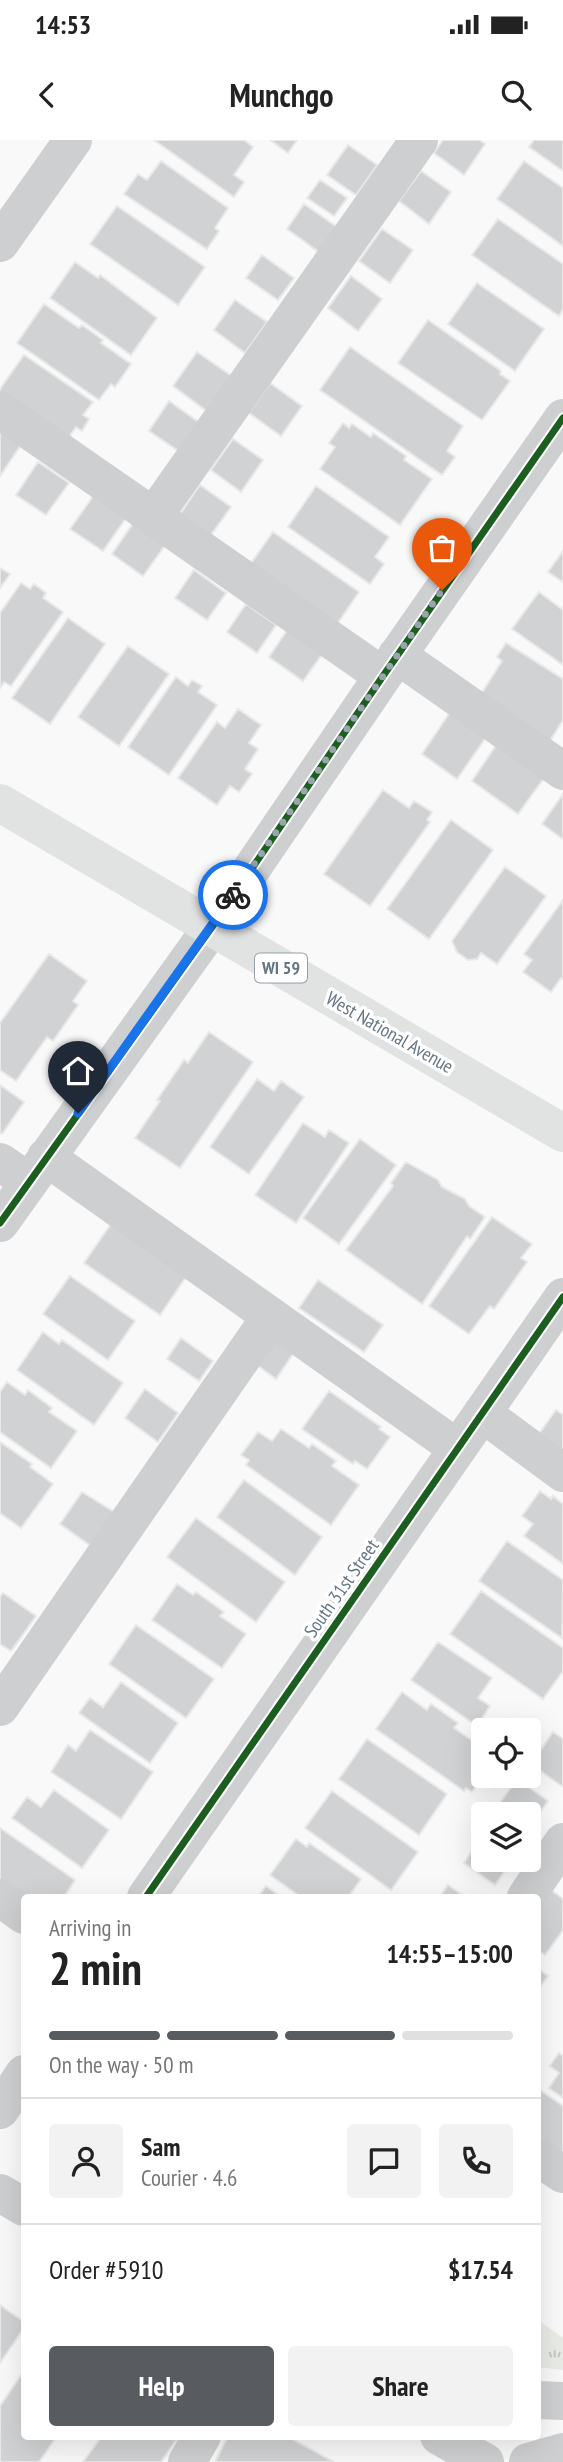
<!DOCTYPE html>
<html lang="en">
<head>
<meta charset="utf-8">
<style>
  :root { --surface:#fff; --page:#f2f2f2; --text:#222; --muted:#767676; --line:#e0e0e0; --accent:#585c60 }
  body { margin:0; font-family:"PT Sans Narrow",sans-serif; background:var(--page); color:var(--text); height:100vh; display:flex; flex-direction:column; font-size:26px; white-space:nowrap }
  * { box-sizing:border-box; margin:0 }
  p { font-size:23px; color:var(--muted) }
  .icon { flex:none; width:38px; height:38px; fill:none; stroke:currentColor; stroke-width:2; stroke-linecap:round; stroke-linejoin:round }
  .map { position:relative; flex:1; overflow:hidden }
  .side { position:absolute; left:21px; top:1754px; width:520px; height:546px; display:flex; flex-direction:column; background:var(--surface); border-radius:7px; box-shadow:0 7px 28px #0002 }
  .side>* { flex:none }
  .tools { position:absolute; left:471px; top:1578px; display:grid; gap:14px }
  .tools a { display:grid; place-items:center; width:70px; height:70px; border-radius:7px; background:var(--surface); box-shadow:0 7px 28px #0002; font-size:35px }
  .pin { position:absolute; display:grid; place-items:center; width:60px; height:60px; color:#fff; margin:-72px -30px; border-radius:50% 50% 50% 0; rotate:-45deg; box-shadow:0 0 7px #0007 }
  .pin .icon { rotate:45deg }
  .courier { position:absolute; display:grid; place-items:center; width:70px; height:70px; margin:-35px; border:5px solid #1a73e8; border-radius:50%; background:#fff; color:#222; box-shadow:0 2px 9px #0007 }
  .head em { font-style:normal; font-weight:700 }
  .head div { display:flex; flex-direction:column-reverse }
  .head { display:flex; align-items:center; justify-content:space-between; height:119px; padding:0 28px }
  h1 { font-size:46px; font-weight:700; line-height:52px }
  .bar { display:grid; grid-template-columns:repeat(4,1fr); gap:10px 7px; align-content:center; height:84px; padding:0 28px }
  .bar i { height:9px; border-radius:5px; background:var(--line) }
  .bar .current { background:var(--accent) }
  .bar p { grid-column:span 4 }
  .line { display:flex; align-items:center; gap:18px; padding:0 28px; border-top:2px solid var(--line) }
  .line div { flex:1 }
  .round { display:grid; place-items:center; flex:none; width:74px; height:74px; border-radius:7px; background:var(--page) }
  .cta { display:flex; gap:14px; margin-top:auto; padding:14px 28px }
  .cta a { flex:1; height:80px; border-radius:7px; background:var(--accent); color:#fff; font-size:28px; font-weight:700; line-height:80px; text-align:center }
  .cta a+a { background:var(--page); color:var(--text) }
  .status { display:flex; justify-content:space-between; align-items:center; height:49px; padding:0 35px; background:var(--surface); direction:ltr }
  .status svg { height:19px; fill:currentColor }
  header { display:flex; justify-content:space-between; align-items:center; height:91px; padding:0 28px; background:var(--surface); font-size:32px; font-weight:700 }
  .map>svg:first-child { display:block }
</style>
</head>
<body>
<div class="status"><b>14:53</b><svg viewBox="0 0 49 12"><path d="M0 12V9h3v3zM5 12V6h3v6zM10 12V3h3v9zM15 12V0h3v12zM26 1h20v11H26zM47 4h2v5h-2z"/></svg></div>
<header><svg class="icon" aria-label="back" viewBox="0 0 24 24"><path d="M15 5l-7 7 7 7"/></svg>Munchgo<svg class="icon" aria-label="search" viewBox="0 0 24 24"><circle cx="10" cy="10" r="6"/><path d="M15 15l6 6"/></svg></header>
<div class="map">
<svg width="563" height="2322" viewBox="0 0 563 2322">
  <defs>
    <pattern id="grass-tufts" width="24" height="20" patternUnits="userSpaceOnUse" patternTransform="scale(1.75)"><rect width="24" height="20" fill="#e8ebe6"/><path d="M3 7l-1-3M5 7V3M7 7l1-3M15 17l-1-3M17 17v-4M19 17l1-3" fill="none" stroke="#c0c3c0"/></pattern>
  </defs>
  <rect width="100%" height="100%" fill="#f9f9f9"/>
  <path fill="url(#grass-tufts)" d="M538,2180l25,18v32l-26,-3z"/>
  <path fill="#d0d2d3" stroke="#e8e8e8" stroke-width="2" d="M154,0h90l9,7 -19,28 10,7 -10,15z
    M270,0h27l-9,13z
    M443,0h36l6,4 -21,31 -30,-22z
    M534,0h29v31l-34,-24z
    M348,5l29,20 -21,30 -29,-20z
    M161,21l67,47 -13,20 4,3 -12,18 -83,-55 14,-20 9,6z
    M524,21l39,27v58l-66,-47z
    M421,31l30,21 -22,32 -30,-23z
    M320,40l27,18 -13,18 -27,-18z
    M304,64l33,23 -18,25 -32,-23z
    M117,66l88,61 -27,38 -88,-61z
    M498,79l65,45v45l-4,7 -87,-61z
    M382,89l31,21 -23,33 -31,-22z
    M262,115l32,23 -16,22 -32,-22z
    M75,122l23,16 2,-3 57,43 -26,37 -81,-57z
    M351,136l31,23 -24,32 -30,-23z
    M477,143l67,46 -29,42 -67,-47z
    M235,160l32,22 -22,31 -31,-23z
    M44,164l35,24 3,-3 21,15 -2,3 30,21 -16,23 -4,-3 -12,16 -82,-57z
    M428,180l73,51 -1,3 10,7 -28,39 -84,-57z
    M350,207l113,79 -16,25 8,6 -13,18 -122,-85z
    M197,212l36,25 -25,35 -35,-26z
    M24,215l69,47 -10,13 6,4 -7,12 -6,-4 -10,14 -66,-46v-6z
    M270,243l32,23 -21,30 -32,-23z
    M169,261l31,22 -20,29 -31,-21z
    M343,283l6,5 3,-4 19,13 2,-4 33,23 -2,4 28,19 -32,46 -80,-56 15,-22 -6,-4z
    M0,286l23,16 -23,34z
    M233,299l30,21 -22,32 -30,-22z
    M38,322l31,21 -23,32 -30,-20z
    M200,345l31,22 -23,32 -30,-22z
    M316,346l73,51 -14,20 9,7 -14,20 -82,-57z
    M94,355l32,23 -23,33 -33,-22z
    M134,382l32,22 -23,32 -31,-22z
    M273,392l86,60 -24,35 -86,-61z
    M563,411v31l-15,-10z
    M0,428l10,6 -10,14z
    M194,430l32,23 -19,27 -32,-22z
    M21,443l9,6 4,-5 12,9 -3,5 20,14 -52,74 -7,-4 -4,6v-75z
    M539,452l24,18v55l-51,-36z
    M246,464l30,21 -19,28 -30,-21z
    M68,478l37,26 -55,80 -38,-26z
    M288,489l35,24 -20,28 -34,-24z
    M506,503l57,36v41l-15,24 -70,-45 24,-38 -5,-4z
    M128,506l41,28 -50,72 -41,-29z
    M176,537l12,9 4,-6 10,6 -4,6 19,13 -48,70 -41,-28z
    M453,568l36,25 -32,46 -35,-25z
    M238,569l23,16 -12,18 9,6 -13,20 7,5 -13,18 -9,-6 -13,19 -39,-27 39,-56 8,6z
    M497,604l47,34 -26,36 -46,-33z
    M383,650l26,18 5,-7 18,11 -5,8 3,2 -60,84 -46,-32z
    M563,654v45l-21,-15z
    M451,680l42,30 -64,89 -42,-30z
    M505,727l41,29 -49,68 -16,-11 -4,6 -9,1 -11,-8 -5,-11z
    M563,760v79l-2,-1 -10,14 -28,-20 9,-12 -8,-6z
    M49,814l38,27 -14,20 5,4 -25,36 -6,-4 -31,44 -16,-11v-47z
    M209,892l44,30 -73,106 -45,-30 25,-37 -3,-1 27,-40 4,3z
    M257,939l17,12 7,-10 23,16 -55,77 -39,-27z
    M0,945l24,17 -22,32 -2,-2z
    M303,983l22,14 4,-7 20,13 -53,80 -41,-28z
    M360,999l36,26 -57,79 -36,-26z
    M406,1022l32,18 4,7 23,12 4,7 16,11 -15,22 -3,-3 -45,68 -76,-54 47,-64 -2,-3z
    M492,1077l40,27 -11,14 6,4 -33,47 -4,-3 -21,28 -40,-28z
    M113,1081l75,53 -28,41 -76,-52z
    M70,1136l65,45 -27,39 -65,-46z
    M318,1140l65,45 -19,27 -65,-44z
    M43,1192l16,12 3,-4 61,43 -29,42 -77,-55z
    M277,1197l18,14 -19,28 -19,-14z
    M181,1198l32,23 -14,20 -32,-22z
    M7,1242l18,13 3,-5 24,18 -3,4 28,19 -26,37 -51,-36v-40z
    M145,1249l33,24 -20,29 -33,-24z
    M329,1251l52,36 -2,2 11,8 -23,32 -12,-8 -2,3 -51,-35z
    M556,1270l7,5v42l-27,-19z
    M281,1289l28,19 3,-4 24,17 -4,5 27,19 -28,40 -85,-60 3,-5 -8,-5 17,-23 14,9z
    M0,1302l32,22 -2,3 23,17 -32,44 -21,-15z
    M244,1340l78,57 -27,38 -78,-58z
    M540,1351l11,8 2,-3 10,8v60l-39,-28 9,-12 -11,-8z
    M82,1352l32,20 -23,34 -31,-22z
    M196,1378l89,64 -29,40 -89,-65z
    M507,1401l56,39 -1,58 -83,-57z
    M177,1444l16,11 3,-3 28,20 -4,4 26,18 -24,34 -70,-48z
    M481,1451l82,57v23l-20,28 -93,-65z
    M3,1453l33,23 -25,35 -11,-7v-47z
    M136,1485l78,54 -28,39 -77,-54z
    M438,1502l54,36 -14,20 12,8 -13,20 -66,-46z
    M121,1542l57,41 -28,40 -71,-50 11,-15 13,9z
    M402,1552l25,18 4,-6 27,19 -4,5 29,20v17l-2,3 3,8 -12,16 -6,-4 -2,3 -88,-62z
    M90,1590l63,42 -32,47 -70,-47 17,-27 8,6z
    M553,1592l10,7v48l-32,-23z
    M367,1599l80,55 -28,41 -80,-56z
    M517,1639l31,22 -20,29v-15h-25l-8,-5z
    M54,1650l55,40 -27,38 -70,-50 15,-21 14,10z
    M332,1651l86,61 -27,38 -86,-62z
    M0,1688l75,52 -11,17h-40l-24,-12z
    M483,1695v25h29l-17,25 -31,-22z
    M296,1699l11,8 2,-4 52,36 -12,17 2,1h-50l-31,-22z
    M448,1745l17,12h-25z
    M266,1746l15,11h-23z
    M551,1750l12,9v31l-18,25 -8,-5v-41z
    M537,1828l11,8 -11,15z
    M559,1913l4,3v42l-14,-10 10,-15 -9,-7z
    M537,1948l26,18v54l-26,-19z
    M0,2165l24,17v6l-24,35z
    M24,2231v65h33l-18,26h-39v-56z
    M102,2296h77l-18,26h-78z
    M228,2296h59l47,26h-119z"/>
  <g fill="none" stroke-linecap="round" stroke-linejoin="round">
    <path stroke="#cecfd0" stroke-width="38" d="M0,103l73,-103
      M0,270l383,266
      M153,377l266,-377
      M397,515l166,116
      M46,1017l411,291
      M0,1022l29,20
      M0,1083l212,-296 171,-251 180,-258
      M482,1273l81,60
      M0,1567l271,-391
      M146,1757l417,-600
      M526,1757l37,-55
      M0,1758l24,17
      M0,1970l24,-36
      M537,2017l26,17
      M0,2053l24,14
      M537,2260l26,1
      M439,2296l46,26
      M187,2322l15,-26
      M528,2322l35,-10"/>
    <path stroke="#e1e2e2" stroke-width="38" d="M0,663l563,330"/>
    <defs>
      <path id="cycleway" d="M0,1083l212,-296 171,-251 180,-258
        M146,1757l417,-600"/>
    </defs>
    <use href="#cycleway" stroke="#fff" stroke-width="11"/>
    <use href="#cycleway" stroke="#1b5e20" stroke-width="7"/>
  </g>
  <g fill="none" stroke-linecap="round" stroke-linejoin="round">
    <path stroke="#99a4ac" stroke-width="7" stroke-dasharray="0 12.6" d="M233,755l209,-305"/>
    <path stroke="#1a73e8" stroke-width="9" d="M78,973l155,-218"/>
  </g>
  <g text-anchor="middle" stroke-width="7" stroke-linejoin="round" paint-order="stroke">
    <rect fill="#fff" stroke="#939fa8" stroke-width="2" x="255" y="813.5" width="52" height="29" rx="5"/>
    <g font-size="18" font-weight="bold" fill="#657683">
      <text x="281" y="834">WI 59</text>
    </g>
    <g font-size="19" fill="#657683" stroke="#fff">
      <text transform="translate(390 892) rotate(30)" y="7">West National Avenue</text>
      <text transform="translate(341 1448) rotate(-55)" y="7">South 31st Street</text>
    </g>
  </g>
</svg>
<div class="tools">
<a><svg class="icon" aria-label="locate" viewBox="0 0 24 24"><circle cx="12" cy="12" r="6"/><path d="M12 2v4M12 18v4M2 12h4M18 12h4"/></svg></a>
<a><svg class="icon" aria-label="layers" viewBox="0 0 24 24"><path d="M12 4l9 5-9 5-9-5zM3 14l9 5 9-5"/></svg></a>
</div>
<div class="pin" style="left:442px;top:450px;background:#ea580c"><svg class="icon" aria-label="bag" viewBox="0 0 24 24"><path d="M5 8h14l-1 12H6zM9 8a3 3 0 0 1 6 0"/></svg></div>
<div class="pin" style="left:78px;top:973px;background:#1f2937"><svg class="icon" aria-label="home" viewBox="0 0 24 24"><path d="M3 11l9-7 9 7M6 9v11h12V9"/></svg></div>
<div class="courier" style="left:233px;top:755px"><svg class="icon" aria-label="bike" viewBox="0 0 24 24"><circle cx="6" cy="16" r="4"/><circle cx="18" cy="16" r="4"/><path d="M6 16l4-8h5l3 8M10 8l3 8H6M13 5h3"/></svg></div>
<section class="side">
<div class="head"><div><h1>2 min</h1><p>Arriving in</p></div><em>14:55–15:00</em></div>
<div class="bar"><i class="current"></i><i class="current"></i><i class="current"></i><i></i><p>On the way · 50 m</p></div>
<div class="line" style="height:126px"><a class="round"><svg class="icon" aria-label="person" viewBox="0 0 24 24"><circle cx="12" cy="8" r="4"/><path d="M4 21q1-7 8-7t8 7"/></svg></a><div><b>Sam</b><p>Courier · 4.6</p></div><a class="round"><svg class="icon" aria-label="chat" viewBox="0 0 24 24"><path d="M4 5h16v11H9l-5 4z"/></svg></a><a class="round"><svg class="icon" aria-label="phone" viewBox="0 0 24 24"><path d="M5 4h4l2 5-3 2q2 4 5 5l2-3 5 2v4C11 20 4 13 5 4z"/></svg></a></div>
<div class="line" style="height:91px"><div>Order #5910</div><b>$17.54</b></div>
<div class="cta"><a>Help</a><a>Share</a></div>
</section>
</div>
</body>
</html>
